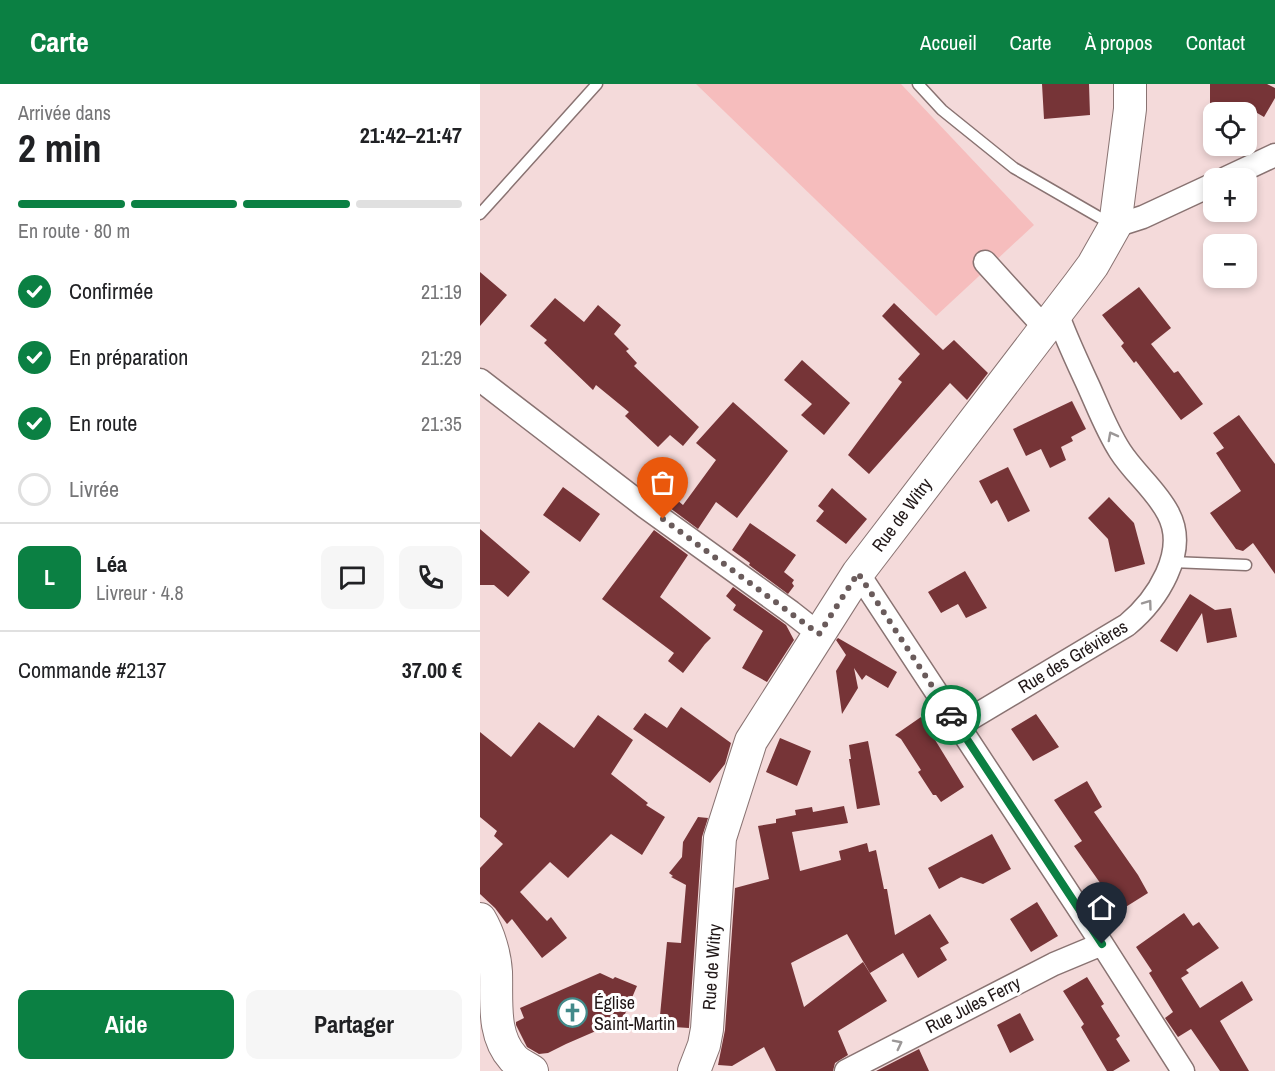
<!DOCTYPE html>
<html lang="fr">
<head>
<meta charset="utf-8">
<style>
  :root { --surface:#fff; --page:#f6f6f6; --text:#202124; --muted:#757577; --line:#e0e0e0; --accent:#0b8043 }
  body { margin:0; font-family:"Archivo Narrow",sans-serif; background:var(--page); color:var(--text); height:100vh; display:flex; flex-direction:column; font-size:22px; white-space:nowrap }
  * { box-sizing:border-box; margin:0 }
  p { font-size:20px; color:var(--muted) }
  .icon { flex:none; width:33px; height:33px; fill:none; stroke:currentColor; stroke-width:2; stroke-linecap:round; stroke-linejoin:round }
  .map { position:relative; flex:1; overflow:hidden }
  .sheet { display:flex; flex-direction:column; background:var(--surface); width:480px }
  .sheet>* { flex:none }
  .controls { position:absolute; left:723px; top:18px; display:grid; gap:12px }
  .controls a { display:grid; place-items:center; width:54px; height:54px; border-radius:12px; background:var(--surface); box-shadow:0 3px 9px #0003; font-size:30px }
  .pin { position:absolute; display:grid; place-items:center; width:51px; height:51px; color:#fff; margin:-62px -26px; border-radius:50% 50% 50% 0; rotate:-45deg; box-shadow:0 0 6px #0007 }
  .pin .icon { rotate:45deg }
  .courier { position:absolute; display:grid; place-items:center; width:60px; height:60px; margin:-30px; border:4px solid #0b8043; border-radius:50%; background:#fff; color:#222; box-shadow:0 2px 8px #0007 }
  .headline em { font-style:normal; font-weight:800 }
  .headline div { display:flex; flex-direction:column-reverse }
  .headline { display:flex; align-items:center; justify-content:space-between; height:102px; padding:0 18px }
  h1 { font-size:39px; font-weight:800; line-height:45px }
  .bar { display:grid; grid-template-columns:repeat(4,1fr); gap:9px 6px; align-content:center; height:72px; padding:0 18px }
  .bar i { height:8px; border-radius:4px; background:var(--line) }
  .bar .on { background:var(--accent) }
  .bar p { grid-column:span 4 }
  .line { display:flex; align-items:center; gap:15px; padding:0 18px; border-top:2px solid var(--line) }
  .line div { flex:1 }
  .round { display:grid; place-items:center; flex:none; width:63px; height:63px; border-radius:12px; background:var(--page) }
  ol { padding:0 18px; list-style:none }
  li { display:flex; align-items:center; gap:18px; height:66px }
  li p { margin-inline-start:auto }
  li .icon { padding:6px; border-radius:50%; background:var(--accent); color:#fff; stroke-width:4 }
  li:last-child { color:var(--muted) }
  li i { width:33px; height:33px; border:3px solid var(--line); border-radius:50% }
  .button { display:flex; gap:12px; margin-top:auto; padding:12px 18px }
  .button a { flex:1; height:69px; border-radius:12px; background:var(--accent); color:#fff; font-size:24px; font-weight:800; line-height:69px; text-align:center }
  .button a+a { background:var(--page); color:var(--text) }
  header { display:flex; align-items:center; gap:36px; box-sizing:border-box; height:84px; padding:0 30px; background:var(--accent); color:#fff }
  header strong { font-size:28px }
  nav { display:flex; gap:33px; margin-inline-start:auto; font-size:21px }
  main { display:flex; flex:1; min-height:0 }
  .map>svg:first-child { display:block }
</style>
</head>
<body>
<header>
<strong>Carte</strong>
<nav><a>Accueil</a><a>Carte</a><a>À propos</a><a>Contact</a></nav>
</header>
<main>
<section class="sheet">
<div class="headline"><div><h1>2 min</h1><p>Arrivée dans</p></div><em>21:42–21:47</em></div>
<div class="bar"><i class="on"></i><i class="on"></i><i class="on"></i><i></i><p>En route · 80 m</p></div>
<ol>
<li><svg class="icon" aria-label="check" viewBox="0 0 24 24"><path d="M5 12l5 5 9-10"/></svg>Confirmée<p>21:19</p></li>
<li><svg class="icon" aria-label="check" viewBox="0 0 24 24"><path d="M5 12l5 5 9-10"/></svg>En préparation<p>21:29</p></li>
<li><svg class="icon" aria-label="check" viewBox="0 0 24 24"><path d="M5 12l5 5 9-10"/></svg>En route<p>21:35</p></li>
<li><i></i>Livrée</li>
</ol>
<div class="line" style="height:108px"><b class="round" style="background:var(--accent);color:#fff">L</b><div><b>Léa</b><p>Livreur · 4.8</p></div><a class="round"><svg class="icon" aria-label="chat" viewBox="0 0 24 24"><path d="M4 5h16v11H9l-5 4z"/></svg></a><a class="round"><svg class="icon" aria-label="phone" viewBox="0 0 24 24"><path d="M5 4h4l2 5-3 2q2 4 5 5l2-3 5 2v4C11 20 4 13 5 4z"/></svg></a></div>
<div class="line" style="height:78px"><div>Commande #2137</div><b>37.00 €</b></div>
<div class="button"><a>Aide</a><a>Partager</a></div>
</section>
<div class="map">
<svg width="795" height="987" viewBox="0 0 795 987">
  <rect width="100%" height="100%" fill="#f4dada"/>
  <path fill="#f6bdbd" d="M216,0h205l133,141 -98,91z"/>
  <path fill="#763437" d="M562,0h47l1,31 -46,4z
    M730,0h57l8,4v10l-11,19 -24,-14 -30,1z
    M0,188l27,23 -27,31z
    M659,203l32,41 -20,16 23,29 4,-2 25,33 -22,16 -45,-59 -2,2 -13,-17 3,-3 -22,-28z
    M75,214l29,24 14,-17 23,20 -7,9 15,15 -3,2 11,12 -3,3 65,61 -16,19 -13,-11 -12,12 -33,-31 4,-4 -33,-27 -3,5 -49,-47 3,-3 -17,-14z
    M414,219l49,47 11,-10 34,33 -21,27 -17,-17 -81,91 -21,-19 54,-73 -4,-3 22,-25 -38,-38z
    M322,276l48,43 -26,32 -23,-20 11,-11 -28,-24z
    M592,317l14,28 -15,8 2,4 -12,6 5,13 -16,8 -9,-19 -15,7 -13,-27z
    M253,318l55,49 -51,67 -21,-16 -18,27 -28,-21 7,-8 6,5 33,-45 -20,-17z
    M759,331l36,49v110l-22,-31 -10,8 -7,-2 -26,-36 31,-22 -25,-38 8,-5 -11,-15z
    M528,383l22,44 -22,11 -11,-22 -6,4 -12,-23z
    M83,403l37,27 -20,28 -37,-27z
    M352,404l35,31 -21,25 -30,-23 8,-10 -6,-5z
    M629,413l25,26 11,41 -30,8 -7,-33 -20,-21z
    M270,439l46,32 -12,17 10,8 -2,3 2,3 -6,8 -39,-29 1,-2 -18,-13z
    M0,445l50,43 -22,25 -14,-12h-14z
    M174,446l34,25 -28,42 51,41 -6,6 -22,29 -15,-12 6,-8 -72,-54z
    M485,487l22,37 -21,10 -8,-14 -17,9 -13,-21z
    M253,503l53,38 8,15 -27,42 -25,-14 21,-37 -30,-21 3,-5 -10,-9z
    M710,510l25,16 16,-2 6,29 -30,6 -5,-30 -25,39 -17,-11z
    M358,554l59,34 -9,16 -22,-13 -4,5 -8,-12 4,20 -16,26 -6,-43 10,-16 -10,-15z
    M201,623l50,36 -6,21 -15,19 -77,-54 12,-16 22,15z
    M556,630l23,33 -26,14 -22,-32z
    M118,631l35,25 -22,34 37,29 -2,2 19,12 -23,38 -31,-21 -43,44 -18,-16 -30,30 27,29 4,-4 16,21 -25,20 -30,-39 -5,5 -12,-16 -15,-14v-26l23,-24 -9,-8 3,-5 -17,-14v-85l31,25 28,-35 35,26z
    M441,633l43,70 -23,15 -5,-7h-3l-15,-23 3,-2 -20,-31 -6,-4z
    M300,654l31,13 -14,35 -31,-14z
    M388,657l12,64 -23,4 -8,-50h2l-2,-14z
    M607,697l15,26 -8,5 44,63 10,18 -32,20 -16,-24 3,-2 -29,-41 8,-5 -28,-41z
    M364,722l4,17 -56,9 8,39 41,-11 -2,-9 28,-8 2,9 7,-2 8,39h3l8,46 35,-21 19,29 -9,5 7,12 -29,18 -15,-25 -33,20 -23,-39 -56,29 13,44 59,-45 24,39 -49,30 10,24 -13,8 -2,8h-57l-12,-24 -32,19 -14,-1 7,-35 10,-142 34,-9 -11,-53 18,-3v-4l20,-4 -1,-5 17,-3 1,5z
    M218,733l10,1 -6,19 -13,190v1l-30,-2 8,-84 14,1 5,-58 -15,-8 2,-1 -4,-3 13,-16 1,-15z
    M512,750l19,35 -28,15 -22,-7 -22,12 -11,-21z
    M557,818l21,34 -27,16 -21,-33z
    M704,829l9,13 6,-4 20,26 -33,22 3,3 -8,5 19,30 42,-27 11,19 -33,21 29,50h-29l-29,-42 -13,8 -13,-19 8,-6 -24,-39 3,-2 -16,-24z
    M120,889l13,6 2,-2 22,9 -12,28 -6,7 -53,23 -18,9 -9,1 -12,-7 -11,-22v-3l8,-4 -4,-10z
    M607,893l17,27 -3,2 19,30 -4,3 14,22 -17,10h-6l-26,-44 3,-3 -21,-33z
    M540,929l14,27 -24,13 -13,-28z
    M439,965l10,22h-53z"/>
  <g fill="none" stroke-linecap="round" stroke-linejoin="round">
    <defs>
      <path id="lane" d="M438,0l24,26 72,58 97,56
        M0,130l117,-130
        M692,478l74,3"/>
      <path id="street" d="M746,94l49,-23
        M635,142l28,-9 71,-33
        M505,178l60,66
        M0,296l164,126 147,106 28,22
        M378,489l244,371 81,127
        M478,642l169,-101c30,-25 62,-73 41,-112 -12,-23 -34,-40 -48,-62 -13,-20 -22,-44 -32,-66 -11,-24 -22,-47 -31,-72
        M366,987l208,-107 48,-20"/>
      <path id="secondary" d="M0,835c9,15 15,36 16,53 1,29 -4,63 17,86 4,5 13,9 19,13
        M214,987l10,-26 3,-16 13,-191 31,-97 107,-168 221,-289 14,-19 22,-39 15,-117v-25"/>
    </defs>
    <use href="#lane" stroke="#897372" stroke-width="13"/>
    <use href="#street" stroke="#897372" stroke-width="25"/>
    <use href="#secondary" stroke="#897372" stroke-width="34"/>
    <use href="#lane" stroke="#fff" stroke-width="10"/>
    <use href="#street" stroke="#fff" stroke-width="22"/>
    <use href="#secondary" stroke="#fff" stroke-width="32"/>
  </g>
  <defs><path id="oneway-chevron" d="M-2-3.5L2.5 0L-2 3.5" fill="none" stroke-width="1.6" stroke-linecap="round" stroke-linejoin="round" transform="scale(1.5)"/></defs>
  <g stroke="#9b9797">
    <use href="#oneway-chevron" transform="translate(632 352) rotate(-118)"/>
    <use href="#oneway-chevron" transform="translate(668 520) rotate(-54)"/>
    <use href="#oneway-chevron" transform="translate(418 960) rotate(-27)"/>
  </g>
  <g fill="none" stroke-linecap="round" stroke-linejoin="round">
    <path stroke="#6a5b5b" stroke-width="6" stroke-dasharray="0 10.8" d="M183,435l156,115 39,-61 93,142"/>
    <path stroke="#0b8043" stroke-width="8" d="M471,631l151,229"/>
  </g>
  <defs>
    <symbol id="church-ring" viewBox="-11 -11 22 22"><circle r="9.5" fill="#fff" stroke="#428a8a" stroke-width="1.5"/><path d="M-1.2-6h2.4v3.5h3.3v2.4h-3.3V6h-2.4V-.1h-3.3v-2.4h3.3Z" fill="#428a8a"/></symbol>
  </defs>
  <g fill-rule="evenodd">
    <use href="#church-ring" x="76" y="912" width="33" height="33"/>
  </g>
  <g text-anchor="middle" stroke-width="6" stroke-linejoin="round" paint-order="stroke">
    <g font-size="18" fill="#201717" stroke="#fff">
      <text transform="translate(422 431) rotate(-53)" y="6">Rue de Witry</text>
      <text transform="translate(593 573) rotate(-31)" y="6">Rue des Grévières</text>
      <text transform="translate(232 883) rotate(-86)" y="6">Rue de Witry</text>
      <text transform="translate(493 921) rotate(-27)" y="6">Rue Jules Ferry</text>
    </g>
    <g font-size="18" fill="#201717" stroke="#fff" text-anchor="start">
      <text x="114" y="925">Église<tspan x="114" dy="21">Saint-Martin</tspan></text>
    </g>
  </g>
</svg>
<div class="controls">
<a><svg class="icon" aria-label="locate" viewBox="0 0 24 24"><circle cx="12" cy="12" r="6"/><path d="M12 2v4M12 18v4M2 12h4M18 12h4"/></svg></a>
<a>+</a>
<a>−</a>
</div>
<div class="pin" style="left:183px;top:435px;background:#ea580c"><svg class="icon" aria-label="bag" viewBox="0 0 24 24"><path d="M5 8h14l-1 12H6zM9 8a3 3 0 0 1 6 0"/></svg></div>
<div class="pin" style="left:622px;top:860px;background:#1f2937"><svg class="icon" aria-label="home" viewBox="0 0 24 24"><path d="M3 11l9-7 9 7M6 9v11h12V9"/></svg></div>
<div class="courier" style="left:471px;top:631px"><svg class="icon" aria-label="car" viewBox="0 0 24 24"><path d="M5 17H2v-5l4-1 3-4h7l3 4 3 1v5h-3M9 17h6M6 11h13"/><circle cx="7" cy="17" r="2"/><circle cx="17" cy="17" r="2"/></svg></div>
</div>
</main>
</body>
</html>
